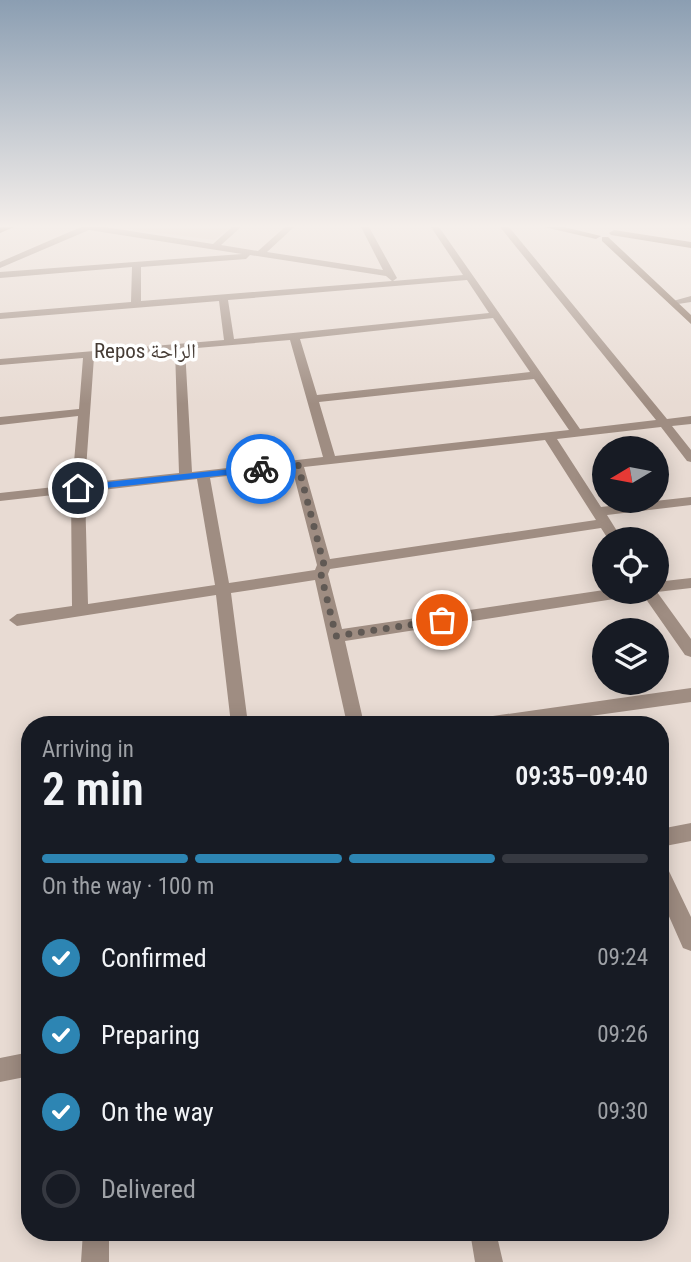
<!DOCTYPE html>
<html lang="en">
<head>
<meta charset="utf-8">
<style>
  :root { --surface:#171b24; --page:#20242c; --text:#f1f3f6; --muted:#9ea1a6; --line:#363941; --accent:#2d85b3 }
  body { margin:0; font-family:"Roboto Condensed","Noto Naskh Arabic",sans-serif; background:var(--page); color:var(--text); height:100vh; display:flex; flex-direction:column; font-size:26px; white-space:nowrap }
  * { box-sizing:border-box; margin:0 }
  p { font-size:23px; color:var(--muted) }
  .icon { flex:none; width:38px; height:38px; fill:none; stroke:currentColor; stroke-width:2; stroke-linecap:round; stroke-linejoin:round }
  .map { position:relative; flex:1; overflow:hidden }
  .details { position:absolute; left:21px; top:716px; width:648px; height:525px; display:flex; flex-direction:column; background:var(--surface); border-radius:28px; box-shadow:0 4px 18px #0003 }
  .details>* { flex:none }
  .needle { width:46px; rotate:260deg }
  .buttons { position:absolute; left:592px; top:436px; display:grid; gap:14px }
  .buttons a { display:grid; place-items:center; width:77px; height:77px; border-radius:50%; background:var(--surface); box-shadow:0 4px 18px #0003; font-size:35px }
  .pin { position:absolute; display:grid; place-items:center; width:60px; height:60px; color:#fff; margin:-30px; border:4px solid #fff; border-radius:50%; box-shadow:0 2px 7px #0007 }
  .courier { position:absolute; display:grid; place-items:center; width:70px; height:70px; margin:-35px; border:5px solid #1a73e8; border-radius:50%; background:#fff; color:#222; box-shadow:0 2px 9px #0007 }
  .overview em { font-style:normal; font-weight:600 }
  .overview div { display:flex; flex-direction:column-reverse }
  .overview { display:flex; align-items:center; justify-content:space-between; height:119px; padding:0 21px }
  h1 { font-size:46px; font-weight:600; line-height:52px }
  .bar { display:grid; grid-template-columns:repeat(4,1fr); gap:10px 7px; align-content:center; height:84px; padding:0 21px }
  .bar i { height:9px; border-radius:5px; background:var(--line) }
  .bar .active { background:var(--accent) }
  .bar p { grid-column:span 4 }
  ol { padding:0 21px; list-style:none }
  li { display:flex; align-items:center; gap:21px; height:77px }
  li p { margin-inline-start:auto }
  li .icon { padding:7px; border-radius:50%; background:var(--accent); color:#fff; stroke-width:4 }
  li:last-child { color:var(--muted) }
  li i { width:38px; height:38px; border:4px solid var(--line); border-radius:50% }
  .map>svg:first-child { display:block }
</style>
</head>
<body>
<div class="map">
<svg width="691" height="1262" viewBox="0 0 691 1262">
  <rect width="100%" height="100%" fill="#e8dbd3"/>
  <path fill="#e2cfc1" d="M116,227h115l-17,13z"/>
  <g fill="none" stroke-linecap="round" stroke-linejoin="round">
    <path fill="#9f8d82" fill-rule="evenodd" d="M81,227h24l108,17 19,-17h9l-20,18 37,6 27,-24h9l-27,25 116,18 -22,-43h8l28,51 -4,3 70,-6 -32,-48h8l141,202 76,-9 -156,-193h9l158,192 24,-3v8l-19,2 19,24v12l-4,-1 -26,-34 -104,12 44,68 90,-10v8l-84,10 15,24h-14l-7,-11 -271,41 -2,5 14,55 262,-39 31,2 -8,5 -282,44 19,83h-17l-32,-144 -84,13 17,131h-17l-15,-129 -199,31 -8,-6 8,-6 55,-8 -1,-113 -71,8v-8l72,-8 6,-69 -78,9v-8l79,-8 4,-51 -83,7v-6l224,-19 -5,-39 -219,18v-6l131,-11 1,-35 -132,11v-6l242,-18 -153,-24 -89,38v-6zM250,255l136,21 6,5 -251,20v-34l105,-8zM467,280l22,33 -255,26 -6,-39zM493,318l37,54 -213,23 -17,-56zM290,340l33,117 -131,15 -7,-123zM175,350l4,123 -94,10 9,-126zM534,379l35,51 -234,26 -16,-54zM545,440l51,80 -266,39 -26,-92zM292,468l25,97 -2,5 -86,13 -19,-105zM197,479l18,106 -127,19 -3,-112z
      M691,296v6l-13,2 -5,-3z
      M691,578v10l-34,4 34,47v18l-6,-2 -44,-63h15v-10z
      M691,688v14l-158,22h-56l3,-5 6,-2z
      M691,823v18l-31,6v-18z
      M660,864l7,3 24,50v34l-8,-3 -23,-52z
      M30,1052v24l-30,6v-24z
      M83,1232h26v30h-28z
      M470,1232h26l7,30h-28z"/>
    <path fill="#7f6756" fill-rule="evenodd" d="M544,227h20l37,9 -5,3z
      M614,230l77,12v6l-80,-13 -2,-2z
      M602,237h6l83,78v9l-89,-83z"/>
    <path fill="#54341c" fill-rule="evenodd" d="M0,227h14l-14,6z"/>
  </g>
  <linearGradient id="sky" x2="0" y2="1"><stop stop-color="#8b9eb2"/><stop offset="0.56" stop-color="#f5efeb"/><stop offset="1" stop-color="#f5efeb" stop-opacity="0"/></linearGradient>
  <rect width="691" height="404" fill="url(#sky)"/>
  <path fill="#1a73e8" d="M261,466l5,3 -2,2 -186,20 -5,-3 5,-3z"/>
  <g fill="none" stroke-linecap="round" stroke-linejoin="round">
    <path stroke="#605954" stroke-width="7" stroke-dasharray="0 12.6" d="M261,469l37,-4 26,100 -3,9 15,62 106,-16"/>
  </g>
  <g text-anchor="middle" stroke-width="7" stroke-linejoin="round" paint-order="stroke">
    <g font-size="21" fill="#453b34" stroke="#fff">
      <text x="145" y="358">Repos الراحة</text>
    </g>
  </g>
</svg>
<div class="buttons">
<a><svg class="needle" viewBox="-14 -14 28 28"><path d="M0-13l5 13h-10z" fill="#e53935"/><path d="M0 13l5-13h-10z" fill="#9ea1a6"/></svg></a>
<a><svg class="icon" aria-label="locate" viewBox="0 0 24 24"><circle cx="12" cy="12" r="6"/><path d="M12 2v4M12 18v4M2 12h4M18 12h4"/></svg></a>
<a><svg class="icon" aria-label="layers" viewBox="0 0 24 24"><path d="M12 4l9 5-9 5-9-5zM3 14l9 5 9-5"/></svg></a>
</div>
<div class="pin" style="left:442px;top:620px;background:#ea580c"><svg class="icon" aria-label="bag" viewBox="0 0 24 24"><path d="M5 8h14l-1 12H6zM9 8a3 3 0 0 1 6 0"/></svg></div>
<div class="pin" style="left:78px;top:488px;background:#1f2937"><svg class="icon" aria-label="home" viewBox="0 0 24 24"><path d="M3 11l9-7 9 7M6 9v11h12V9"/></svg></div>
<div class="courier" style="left:261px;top:469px"><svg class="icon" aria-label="bike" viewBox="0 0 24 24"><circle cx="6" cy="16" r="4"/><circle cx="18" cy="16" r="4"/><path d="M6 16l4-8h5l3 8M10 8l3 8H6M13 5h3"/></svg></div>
<section class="details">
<div class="overview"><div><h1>2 min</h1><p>Arriving in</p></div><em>09:35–09:40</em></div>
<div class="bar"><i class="active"></i><i class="active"></i><i class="active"></i><i></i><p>On the way · 100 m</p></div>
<ol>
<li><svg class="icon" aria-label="check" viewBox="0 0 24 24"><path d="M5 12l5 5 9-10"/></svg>Confirmed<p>09:24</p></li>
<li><svg class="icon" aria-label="check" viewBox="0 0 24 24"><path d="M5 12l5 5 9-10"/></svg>Preparing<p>09:26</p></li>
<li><svg class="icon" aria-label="check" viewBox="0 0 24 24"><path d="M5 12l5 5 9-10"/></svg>On the way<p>09:30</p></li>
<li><i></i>Delivered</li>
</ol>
</section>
</div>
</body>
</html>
